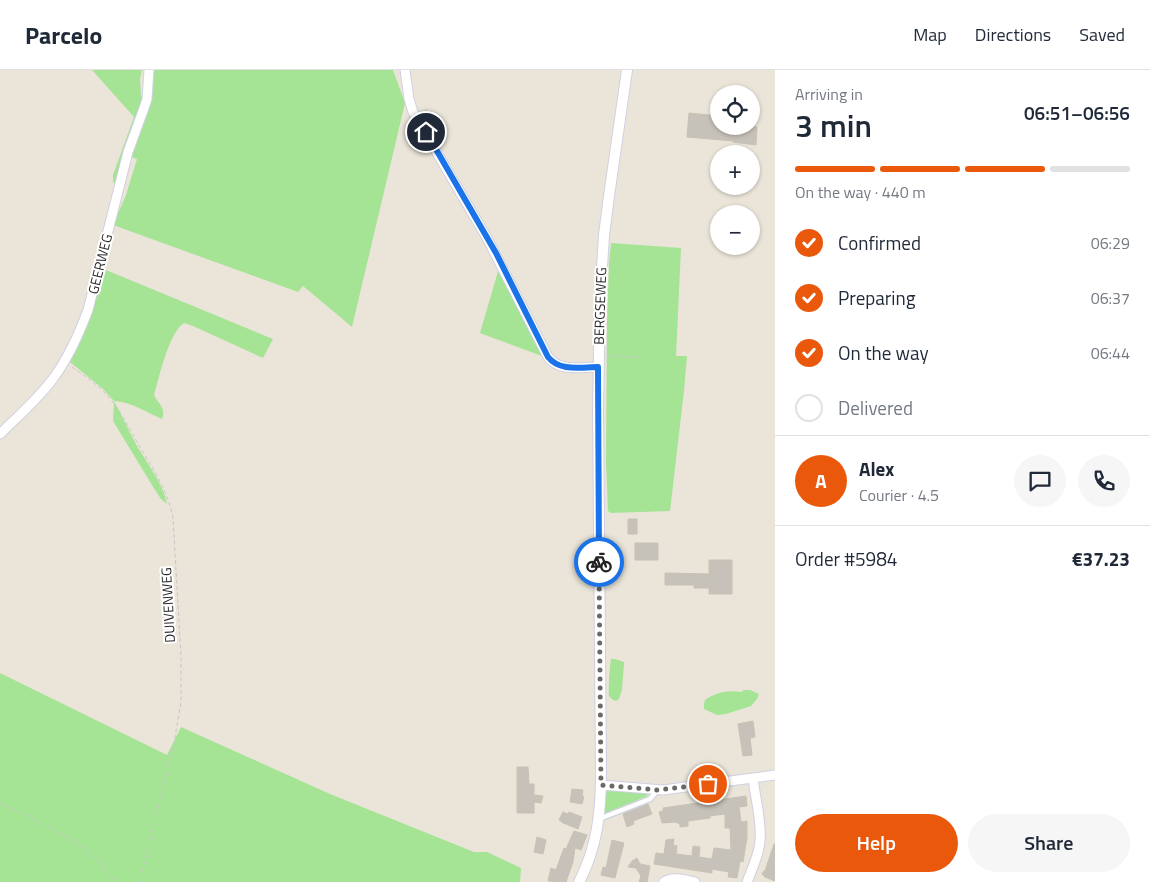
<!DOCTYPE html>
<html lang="en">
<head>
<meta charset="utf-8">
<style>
  :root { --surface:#fff; --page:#f6f6f7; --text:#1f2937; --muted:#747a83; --line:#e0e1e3; --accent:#ea580c }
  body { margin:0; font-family:"Titillium Web",sans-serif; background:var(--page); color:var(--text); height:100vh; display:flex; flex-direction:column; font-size:19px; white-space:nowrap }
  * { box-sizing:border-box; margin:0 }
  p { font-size:16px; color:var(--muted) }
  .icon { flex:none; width:28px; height:28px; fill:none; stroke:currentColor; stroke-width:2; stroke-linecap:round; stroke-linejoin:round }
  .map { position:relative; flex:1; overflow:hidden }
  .side { display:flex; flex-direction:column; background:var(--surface); width:375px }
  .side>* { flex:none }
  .fabs { position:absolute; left:710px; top:15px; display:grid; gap:10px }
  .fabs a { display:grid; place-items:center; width:50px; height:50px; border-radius:50%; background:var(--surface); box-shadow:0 1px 4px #0004; font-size:25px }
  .pin { position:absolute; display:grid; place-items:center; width:42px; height:42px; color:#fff; margin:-21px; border:2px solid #fff; border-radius:50%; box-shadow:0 1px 5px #0007 }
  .courier { position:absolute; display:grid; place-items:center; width:50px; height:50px; margin:-25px; border:4px solid #1a73e8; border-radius:50%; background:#fff; color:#222; box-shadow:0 1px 6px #0007 }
  .overview em { font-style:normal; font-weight:600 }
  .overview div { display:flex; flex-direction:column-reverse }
  .overview { display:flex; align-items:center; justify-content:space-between; height:85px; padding:0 20px }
  h1 { font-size:32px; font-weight:600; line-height:38px }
  .bar { display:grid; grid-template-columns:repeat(4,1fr); gap:8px 5px; align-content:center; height:60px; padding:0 20px }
  .bar i { height:6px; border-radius:4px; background:var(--line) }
  .bar .current { background:var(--accent) }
  .bar p { grid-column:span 4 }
  .line { display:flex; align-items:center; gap:12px; padding:0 20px; border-top:1px solid var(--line) }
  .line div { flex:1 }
  .round { display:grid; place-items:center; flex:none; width:52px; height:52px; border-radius:26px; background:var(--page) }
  ol { padding:0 20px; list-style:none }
  li { display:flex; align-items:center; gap:15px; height:55px }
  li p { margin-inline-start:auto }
  li .icon { padding:5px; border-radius:50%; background:var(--accent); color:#fff; stroke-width:4 }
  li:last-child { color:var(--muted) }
  li i { width:28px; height:28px; border:2px solid var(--line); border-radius:50% }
  .action { display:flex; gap:10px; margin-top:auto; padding:10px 20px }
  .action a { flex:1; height:58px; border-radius:30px; background:var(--accent); color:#fff; font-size:20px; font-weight:600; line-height:58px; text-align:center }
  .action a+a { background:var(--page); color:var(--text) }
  header { display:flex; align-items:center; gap:30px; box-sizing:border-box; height:70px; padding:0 25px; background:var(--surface); border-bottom:1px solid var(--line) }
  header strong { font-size:24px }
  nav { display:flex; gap:28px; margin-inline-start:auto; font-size:18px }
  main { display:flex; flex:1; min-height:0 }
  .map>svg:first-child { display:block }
</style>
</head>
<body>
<header>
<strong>Parcelo</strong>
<nav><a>Map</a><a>Directions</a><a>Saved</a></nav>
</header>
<main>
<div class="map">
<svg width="775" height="812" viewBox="0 0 775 812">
  <rect width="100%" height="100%" fill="#ebe5d9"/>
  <path fill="#a5e395" d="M92,0h50l-2,9 1,17 2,1 -3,12 -12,33 -13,42 -2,-2v-7l21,-58z
    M151,0h242l12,33 -53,224 -49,-41 -5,6 -185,-67 13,-30 11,-36 -6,-2 10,-30z
    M611,173l70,5 -5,108h11l-3,35 -14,120 -59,2 -3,-2 -2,-49 1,-140 2,-58z
    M101,198l172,71 -10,19 -70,-32 -9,-3c-15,9 -25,55 -30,72 5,10 12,12 8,24 -16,-7 -31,-17 -48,-18 8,15 15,30 23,45 10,17 27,39 30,58l-6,-5 -6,-9 -42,-69 1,-20 -11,-12 -33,-27v-4z
    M499,198l43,88 -62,-23z
    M611,589h4l9,3v2l-2,26 -3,9 -3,2c-3,-1 -5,-2 -7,-5 -1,-3 1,-34 2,-37z
    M0,603l167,82 14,-28 149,67 144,58h13l34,16 -1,14h-520z
    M743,620h7l9,4 -2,5 -6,7 -25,8 -9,1 -13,-6v-5l1,-4c11,-8 24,-10 37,-8z
    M611,720l37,3 -1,3 -43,18 1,-18 2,-5z"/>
  <path fill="#c6c2b9" stroke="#c6c2b3" d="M689,43l30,3v10l38,1 -1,18 -23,-3v-1l-46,-4z
    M628,449h9v15h-9z
    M635,473h23v17h-23z
    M709,490h23v34h-23v-6h-15v-3h-29v-12l44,1z
    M753,651l2,16 -5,1 2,17 -9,1 -5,-32z
    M517,697h11l1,17h5v11l9,1 -2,7 -7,-1v11h-17z
    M572,719l11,1 -1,6 2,1 -2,7 -12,-2z
    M746,726l1,10 -8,1 2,15 6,-1v17l-4,24 -3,-1 -3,17 -9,-1 1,-5 -17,-3v4l-58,-9 2,-11 8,1 2,-14 8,-1 -1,6 4,1 -1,8 16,2 1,-10 7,1 -1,10 13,2 2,-11 17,2 -1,-22h-5v-14l-15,2v2l-22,3v5l-8,1v-3l-5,-2 -13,1 -3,-11 4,-1v-3z
    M648,734l4,10 -19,7 1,3 -7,3 -4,-13z
    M563,742l5,2 1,-2 13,5 -4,12 -17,-7 1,-1 -3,-1z
    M574,761l13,4 -6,15 -6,-2 -2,14 -7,20 -18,-1 3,-13 5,2 8,-22 2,1z
    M537,767l9,3 -3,14 -9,-2z
    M612,770l12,3 -9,35 -14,-3 2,-8 3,1z
    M774,774h1v37l-10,-4 -3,-3 2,-3h1z
    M637,788l3,6 10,2 -3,16h-8l2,-6 -5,-8 -8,-1 4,-6z"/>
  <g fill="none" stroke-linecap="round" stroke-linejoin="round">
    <defs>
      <path id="service" d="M599,749l51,-20 8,-9"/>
      <path id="minor" d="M405,0l4,29 4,13 74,126 61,119c11,15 33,10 50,10
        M0,364c18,-18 37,-34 52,-54 16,-21 27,-46 36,-70l40,-158 16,-44 3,-9 2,-29
        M601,715l62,5 112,-15
        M664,812c9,-6 21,-2 31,0
        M747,812c5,-13 12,-27 13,-41 2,-19 -5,-44 -7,-63"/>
      <path id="tertiary" d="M579,812c18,-34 22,-70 22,-108l-3,-366 2,-109 4,-64 5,-39 18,-126"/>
    </defs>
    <use href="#service" stroke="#cfd0e1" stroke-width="7"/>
    <use href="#minor" stroke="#cfd0e1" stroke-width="11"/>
    <use href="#tertiary" stroke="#cfd0e1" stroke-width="12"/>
    <path stroke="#c7c7c7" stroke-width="1" stroke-dasharray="4 2.5" stroke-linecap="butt" d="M426,39v6
      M608,286l32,1
      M72,297c13,9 26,18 36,29 12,14 20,30 29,46 14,24 31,48 36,76l8,138v46l-7,41 -34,139
      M0,734l21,8 56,31 24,21 16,18"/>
    <use href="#service" stroke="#fff" stroke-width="4.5"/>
    <use href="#minor" stroke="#fff" stroke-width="9"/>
    <use href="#tertiary" stroke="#fff" stroke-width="10"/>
  </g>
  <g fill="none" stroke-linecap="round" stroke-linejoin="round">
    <path stroke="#6c6a66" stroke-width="5" stroke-dasharray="0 9" d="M599,492l2,223 57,5 50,-6"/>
    <path stroke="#1a73e8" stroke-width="6" d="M426,62l70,121 52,104c12,15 33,10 50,10l1,195"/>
  </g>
  <g text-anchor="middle" stroke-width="4" stroke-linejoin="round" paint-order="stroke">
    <g font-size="14" fill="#282828" stroke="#fff">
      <text transform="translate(100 194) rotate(-76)" y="5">GEERWEG</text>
      <text transform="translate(600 236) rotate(-88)" y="5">BERGSEWEG</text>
      <text transform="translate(168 535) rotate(-93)" y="5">DUIVENWEG</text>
    </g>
  </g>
</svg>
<div class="fabs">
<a><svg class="icon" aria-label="locate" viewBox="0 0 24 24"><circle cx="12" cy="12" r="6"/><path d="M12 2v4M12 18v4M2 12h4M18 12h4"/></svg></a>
<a>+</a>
<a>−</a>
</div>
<div class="pin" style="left:708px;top:714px;background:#ea580c"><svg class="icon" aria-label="bag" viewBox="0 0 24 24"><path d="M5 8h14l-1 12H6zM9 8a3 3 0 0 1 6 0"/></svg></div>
<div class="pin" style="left:426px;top:62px;background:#1f2937"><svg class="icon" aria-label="home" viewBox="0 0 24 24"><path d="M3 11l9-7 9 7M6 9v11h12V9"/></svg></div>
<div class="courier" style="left:599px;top:492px"><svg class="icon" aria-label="bike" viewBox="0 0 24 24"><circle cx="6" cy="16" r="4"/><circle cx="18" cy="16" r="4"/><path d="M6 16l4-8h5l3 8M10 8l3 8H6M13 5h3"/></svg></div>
</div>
<section class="side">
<div class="overview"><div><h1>3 min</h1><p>Arriving in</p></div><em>06:51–06:56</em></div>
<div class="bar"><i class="current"></i><i class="current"></i><i class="current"></i><i></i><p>On the way · 440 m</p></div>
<ol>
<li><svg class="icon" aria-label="check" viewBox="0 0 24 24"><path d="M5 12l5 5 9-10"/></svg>Confirmed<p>06:29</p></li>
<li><svg class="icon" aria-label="check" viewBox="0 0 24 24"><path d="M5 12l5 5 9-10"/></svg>Preparing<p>06:37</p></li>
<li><svg class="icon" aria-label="check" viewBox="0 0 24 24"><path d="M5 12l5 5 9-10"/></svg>On the way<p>06:44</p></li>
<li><i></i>Delivered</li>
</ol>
<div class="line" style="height:90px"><b class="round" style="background:var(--accent);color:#fff">A</b><div><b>Alex</b><p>Courier · 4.5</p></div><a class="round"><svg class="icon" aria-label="chat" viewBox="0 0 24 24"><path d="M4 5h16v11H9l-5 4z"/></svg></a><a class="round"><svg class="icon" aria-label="phone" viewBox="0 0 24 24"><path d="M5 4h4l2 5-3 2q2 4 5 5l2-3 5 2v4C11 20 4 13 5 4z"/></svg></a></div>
<div class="line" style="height:65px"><div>Order #5984</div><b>€37.23</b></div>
<div class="action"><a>Help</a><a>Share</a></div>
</section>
</main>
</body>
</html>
